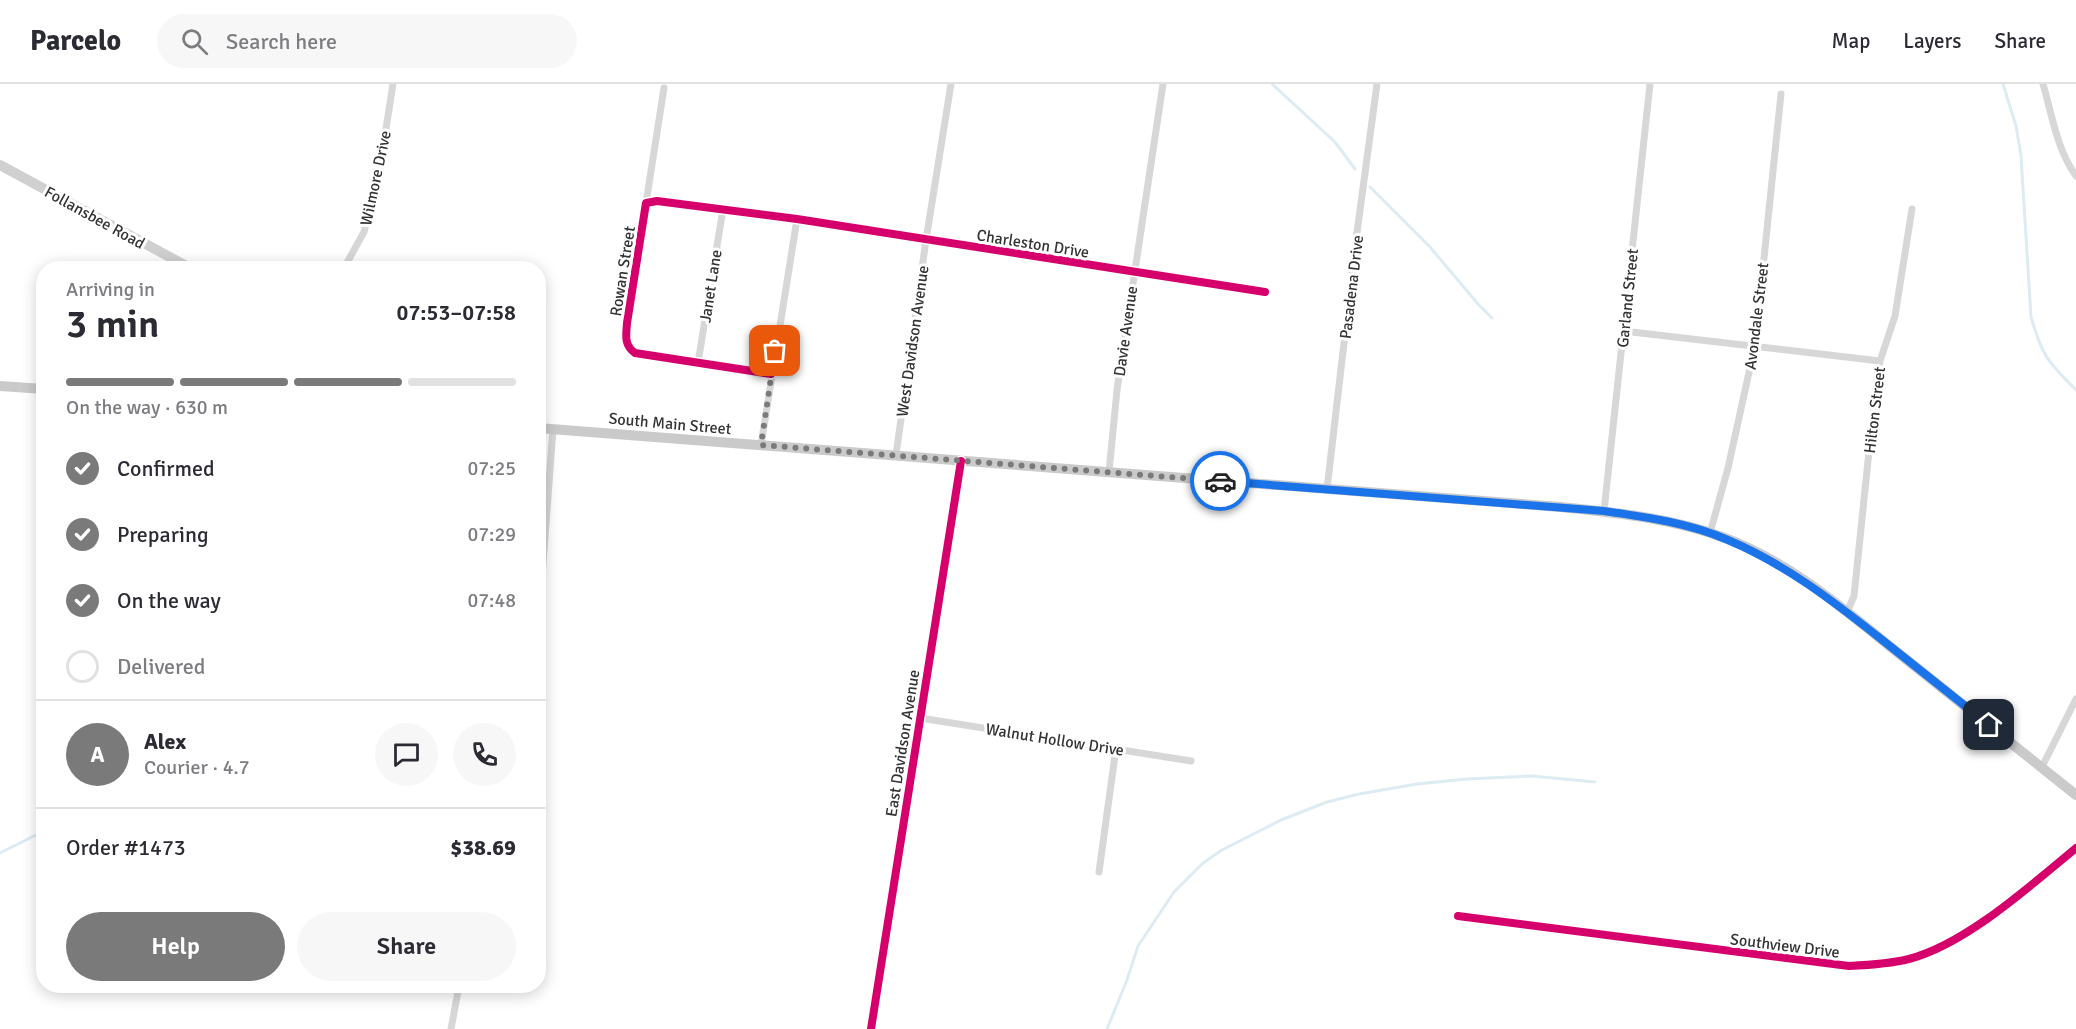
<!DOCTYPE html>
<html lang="en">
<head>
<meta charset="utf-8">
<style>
  :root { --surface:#fff; --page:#f7f7f7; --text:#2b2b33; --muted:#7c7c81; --line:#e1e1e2; --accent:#7a7a7a }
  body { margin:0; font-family:Signika,sans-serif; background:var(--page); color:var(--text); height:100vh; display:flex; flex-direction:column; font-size:22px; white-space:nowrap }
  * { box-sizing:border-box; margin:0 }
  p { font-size:20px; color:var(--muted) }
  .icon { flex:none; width:33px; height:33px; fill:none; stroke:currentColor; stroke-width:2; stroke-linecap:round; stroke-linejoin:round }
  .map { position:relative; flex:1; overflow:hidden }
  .panel { position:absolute; left:36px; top:177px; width:510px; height:732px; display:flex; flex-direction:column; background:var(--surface); border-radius:24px; box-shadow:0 3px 15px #0003 }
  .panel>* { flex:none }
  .pin { position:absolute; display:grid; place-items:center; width:51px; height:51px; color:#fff; margin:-26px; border-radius:12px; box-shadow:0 3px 9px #0006 }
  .courier { position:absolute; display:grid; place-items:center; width:60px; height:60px; margin:-30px; border:4px solid #1a73e8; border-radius:50%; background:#fff; color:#222; box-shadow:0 2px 8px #0007 }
  .head em { font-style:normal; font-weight:600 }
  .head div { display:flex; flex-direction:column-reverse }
  .head { display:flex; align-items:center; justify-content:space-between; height:102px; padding:0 30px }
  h1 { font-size:39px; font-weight:600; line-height:45px }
  .bar { display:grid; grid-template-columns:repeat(4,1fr); gap:9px 6px; align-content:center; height:72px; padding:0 30px }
  .bar i { height:8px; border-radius:4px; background:var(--line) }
  .bar .current { background:var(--accent) }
  .bar p { grid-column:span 4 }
  .line { display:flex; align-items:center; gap:15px; padding:0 30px; border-top:2px solid var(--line) }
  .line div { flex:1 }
  .round { display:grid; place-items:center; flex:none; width:63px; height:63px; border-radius:32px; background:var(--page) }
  ol { padding:0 30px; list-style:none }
  li { display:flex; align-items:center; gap:18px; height:66px }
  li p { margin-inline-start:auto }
  li .icon { padding:6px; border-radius:50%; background:var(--accent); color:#fff; stroke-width:4 }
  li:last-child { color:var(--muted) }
  li i { width:33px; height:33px; border:3px solid var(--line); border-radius:50% }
  .action { display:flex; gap:12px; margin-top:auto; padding:12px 30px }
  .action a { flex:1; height:69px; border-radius:36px; background:var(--accent); color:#fff; font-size:24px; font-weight:600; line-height:69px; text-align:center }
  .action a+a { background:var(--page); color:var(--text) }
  header { display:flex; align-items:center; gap:36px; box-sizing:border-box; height:84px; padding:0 30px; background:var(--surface); border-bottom:2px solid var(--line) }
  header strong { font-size:28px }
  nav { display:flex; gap:33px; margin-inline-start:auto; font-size:21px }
  .search { width:420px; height:54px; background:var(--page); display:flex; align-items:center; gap:15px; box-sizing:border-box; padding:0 21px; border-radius:33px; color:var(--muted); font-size:22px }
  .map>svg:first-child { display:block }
</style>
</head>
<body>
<header>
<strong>Parcelo</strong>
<div class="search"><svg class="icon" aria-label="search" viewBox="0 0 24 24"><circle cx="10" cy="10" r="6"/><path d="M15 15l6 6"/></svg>Search here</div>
<nav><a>Map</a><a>Layers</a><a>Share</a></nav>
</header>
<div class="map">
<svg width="2076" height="945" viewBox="0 0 2076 945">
  <rect width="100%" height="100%" fill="#fff"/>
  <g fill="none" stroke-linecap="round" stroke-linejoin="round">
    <path stroke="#ddebf3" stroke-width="3" d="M1272,0l63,58 20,27
      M2003,0l13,42 5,30 10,161c11,39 17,45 45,73
      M1370,103l60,60 48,57 14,14
      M0,769l44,-22
      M1107,945l20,-49 11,-34 36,-54 29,-29 19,-13 59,-30 46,-18 32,-8 58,-10 50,-5 65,-3 63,6"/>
    <path stroke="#d7d7d7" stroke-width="7" d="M2043,0c9,31 14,66 33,92
      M646,119l18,-115
      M344,184l20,-36 15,-59 14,-89
      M1623,247l257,30
      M698,279l25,-154
      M771,290l-136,-21c-11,-8 -9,-17 -8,-30l19,-120 11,-2 140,18 468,73
      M761,361l36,-226
      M896,371l30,-215 25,-156
      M1109,388l8,-82 46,-306
      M1327,405l29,-249 21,-156
      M1604,427l46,-427
      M1710,449l18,-65 27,-123 26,-251
      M1847,528l7,-16 17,-164 9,-71 15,-45 17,-107
      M538,547l15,-202
      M920,634l271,43
      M2042,683l34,-68
      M1099,788l17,-124
      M1458,832l391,50c20,-1 40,-2 60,-7 57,-15 121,-73 167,-111
      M451,945l8,-43
      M871,945l90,-568"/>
    <path stroke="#d0d0d0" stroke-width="10" d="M0,81l190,103"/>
    <path stroke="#cacaca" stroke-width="10" d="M0,302l44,3
      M538,344l1023,79c56,6 111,11 164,31 67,25 122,74 177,118 58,46 116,92 174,139"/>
    <defs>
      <path id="cycleway" d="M771,290l-136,-21c-11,-8 -9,-17 -8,-30l19,-120 11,-2 140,18 468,73
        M1458,832l391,50c20,-1 40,-2 60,-7 57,-15 121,-73 167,-111
        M871,945l90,-568"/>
    </defs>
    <use href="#cycleway" stroke="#fff" stroke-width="11"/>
    <use href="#cycleway" stroke="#d6006c" stroke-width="8"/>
  </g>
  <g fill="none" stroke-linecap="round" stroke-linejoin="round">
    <path stroke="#7a7a7a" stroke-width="6" stroke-dasharray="0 10.8" d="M775,267l-14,94 459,36"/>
    <path stroke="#1a73e8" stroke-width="8" d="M1220,397l384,30c42,6 85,12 124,29 57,24 105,61 153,99 36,29 72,57 108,86"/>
  </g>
  <g text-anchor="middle" stroke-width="6" stroke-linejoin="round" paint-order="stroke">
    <g font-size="16" fill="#333" stroke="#fff">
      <text transform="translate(375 94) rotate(-78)" y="6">Wilmore Drive</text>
      <text transform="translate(95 133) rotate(29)" y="6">Follansbee Road</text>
      <text transform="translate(1033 159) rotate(9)" y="6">Charleston Drive</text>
      <text transform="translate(622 187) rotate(-81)" y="6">Rowan Street</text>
      <text transform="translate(710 202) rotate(-81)" y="6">Janet Lane</text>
      <text transform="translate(1351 203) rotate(-83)" y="6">Pasadena Drive</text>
      <text transform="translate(1627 214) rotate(-84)" y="6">Garland Street</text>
      <text transform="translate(1756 232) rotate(-83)" y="6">Avondale Street</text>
      <text transform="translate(1125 247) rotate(-82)" y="6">Davie Avenue</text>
      <text transform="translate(912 257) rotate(-82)" y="6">West Davidson Avenue</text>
      <text transform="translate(1874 326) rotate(-83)" y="6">Hilton Street</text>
      <text transform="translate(670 339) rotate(5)" y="6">South Main Street</text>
      <text transform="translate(1055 655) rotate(9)" y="6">Walnut Hollow Drive</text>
      <text transform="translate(902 659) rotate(-81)" y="6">East Davidson Avenue</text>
      <text transform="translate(1785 861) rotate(7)" y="6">Southview Drive</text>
    </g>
  </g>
</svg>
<div class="pin" style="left:775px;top:267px;background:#ea580c"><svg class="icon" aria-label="bag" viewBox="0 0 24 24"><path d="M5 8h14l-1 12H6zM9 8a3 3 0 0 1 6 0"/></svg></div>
<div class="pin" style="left:1989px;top:641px;background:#1f2937"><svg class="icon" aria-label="home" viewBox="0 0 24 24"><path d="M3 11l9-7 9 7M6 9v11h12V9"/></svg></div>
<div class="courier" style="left:1220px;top:397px"><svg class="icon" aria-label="car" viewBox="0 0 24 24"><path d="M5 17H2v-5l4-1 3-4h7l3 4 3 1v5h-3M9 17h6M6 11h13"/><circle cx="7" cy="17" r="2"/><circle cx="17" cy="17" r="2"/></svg></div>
<section class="panel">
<div class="head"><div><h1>3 min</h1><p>Arriving in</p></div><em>07:53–07:58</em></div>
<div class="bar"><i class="current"></i><i class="current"></i><i class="current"></i><i></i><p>On the way · 630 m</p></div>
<ol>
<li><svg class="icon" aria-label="check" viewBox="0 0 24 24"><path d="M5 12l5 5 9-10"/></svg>Confirmed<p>07:25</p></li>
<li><svg class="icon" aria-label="check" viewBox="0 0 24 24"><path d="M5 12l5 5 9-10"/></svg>Preparing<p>07:29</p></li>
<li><svg class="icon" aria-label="check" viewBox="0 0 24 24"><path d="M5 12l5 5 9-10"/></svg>On the way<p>07:48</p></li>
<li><i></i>Delivered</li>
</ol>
<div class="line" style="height:108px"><b class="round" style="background:var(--accent);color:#fff">A</b><div><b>Alex</b><p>Courier · 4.7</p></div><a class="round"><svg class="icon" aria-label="chat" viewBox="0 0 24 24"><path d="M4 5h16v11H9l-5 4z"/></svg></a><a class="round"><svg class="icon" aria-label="phone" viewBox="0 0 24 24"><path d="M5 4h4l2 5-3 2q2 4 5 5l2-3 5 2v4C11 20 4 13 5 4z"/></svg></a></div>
<div class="line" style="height:78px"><div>Order #1473</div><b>$38.69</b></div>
<div class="action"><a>Help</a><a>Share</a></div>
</section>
</div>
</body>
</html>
